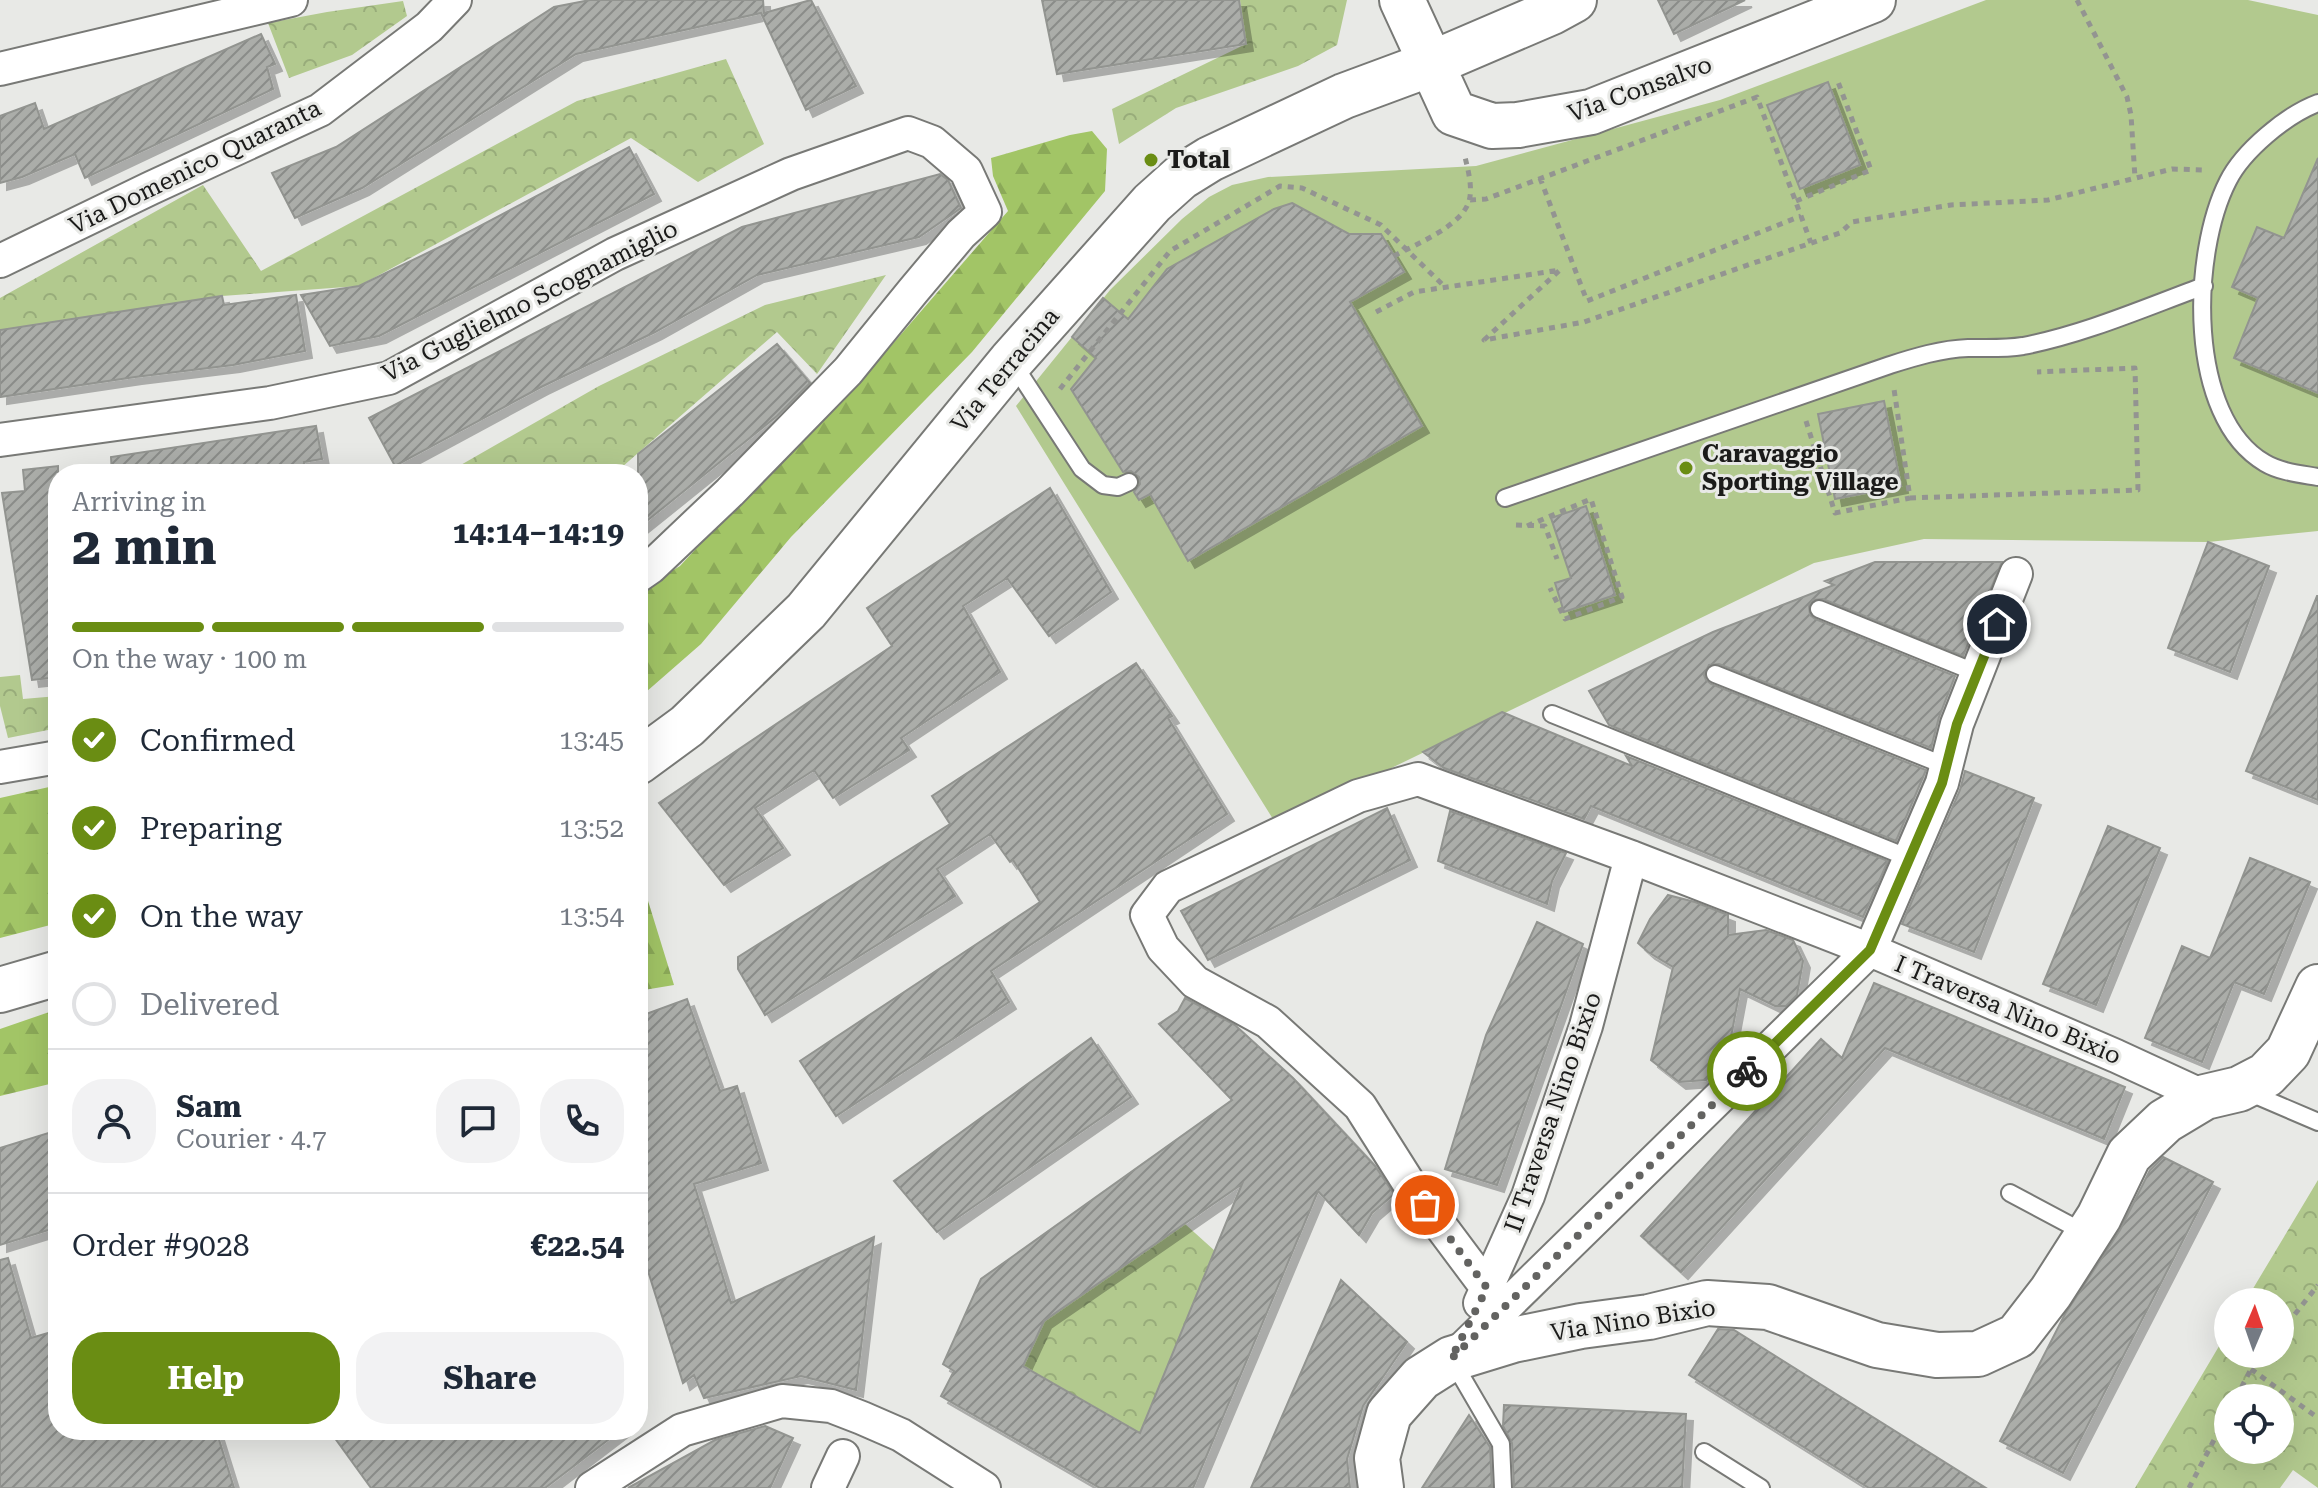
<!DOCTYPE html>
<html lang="en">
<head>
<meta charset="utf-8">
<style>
  :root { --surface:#fff; --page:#f2f2f3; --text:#1f2937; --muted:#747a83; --line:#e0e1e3; --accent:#6a8d13 }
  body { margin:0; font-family:"Roboto Serif",serif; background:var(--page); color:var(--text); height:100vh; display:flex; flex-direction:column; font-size:30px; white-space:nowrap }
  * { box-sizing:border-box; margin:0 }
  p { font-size:26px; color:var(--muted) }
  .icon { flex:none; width:44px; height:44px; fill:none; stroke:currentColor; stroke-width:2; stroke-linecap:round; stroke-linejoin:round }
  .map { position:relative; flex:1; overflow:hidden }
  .details { position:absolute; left:48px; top:464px; width:600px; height:976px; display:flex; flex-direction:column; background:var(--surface); border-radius:32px; box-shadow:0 8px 32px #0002 }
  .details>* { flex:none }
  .needle { width:52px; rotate:2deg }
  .buttons { position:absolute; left:2214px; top:1288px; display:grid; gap:16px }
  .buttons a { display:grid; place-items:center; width:80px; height:80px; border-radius:50%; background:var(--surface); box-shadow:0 8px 32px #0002; font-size:40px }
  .pin { position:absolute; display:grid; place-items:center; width:68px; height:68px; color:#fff; margin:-34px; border:4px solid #fff; border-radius:50%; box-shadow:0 2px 8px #0007 }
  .courier { position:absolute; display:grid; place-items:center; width:80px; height:80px; margin:-40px; border:6px solid #6a8d13; border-radius:50%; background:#fff; color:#222; box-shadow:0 2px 10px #0007 }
  .summary em { font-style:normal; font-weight:700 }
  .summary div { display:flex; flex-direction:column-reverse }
  .summary { display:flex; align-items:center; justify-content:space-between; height:136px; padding:0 24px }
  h1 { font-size:52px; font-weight:700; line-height:60px }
  .bar { display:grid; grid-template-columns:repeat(4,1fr); gap:12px 8px; align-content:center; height:96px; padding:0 24px }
  .bar i { height:10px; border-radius:6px; background:var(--line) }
  .bar .active { background:var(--accent) }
  .bar p { grid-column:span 4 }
  .line { display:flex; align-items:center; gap:20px; padding:0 24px; border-top:2px solid var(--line) }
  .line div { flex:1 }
  .round { display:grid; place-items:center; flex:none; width:84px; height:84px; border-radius:32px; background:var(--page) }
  ol { padding:0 24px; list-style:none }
  li { display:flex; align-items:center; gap:24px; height:88px }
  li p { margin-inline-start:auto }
  li .icon { padding:8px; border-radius:50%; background:var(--accent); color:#fff; stroke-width:4 }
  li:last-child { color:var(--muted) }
  li i { width:44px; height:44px; border:4px solid var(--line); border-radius:50% }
  .primary-button { display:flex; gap:16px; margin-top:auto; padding:16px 24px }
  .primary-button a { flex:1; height:92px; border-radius:32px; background:var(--accent); color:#fff; font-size:32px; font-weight:700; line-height:92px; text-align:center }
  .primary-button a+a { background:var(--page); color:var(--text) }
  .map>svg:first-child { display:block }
</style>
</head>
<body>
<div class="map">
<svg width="2318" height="1488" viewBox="0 0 2318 1488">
  <defs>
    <pattern id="forest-firs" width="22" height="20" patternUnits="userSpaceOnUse" patternTransform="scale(2)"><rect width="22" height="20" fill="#a2c566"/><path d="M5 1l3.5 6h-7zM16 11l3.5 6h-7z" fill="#8ba958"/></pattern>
    <pattern id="park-crowns" width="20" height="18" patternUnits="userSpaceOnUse" patternTransform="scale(2)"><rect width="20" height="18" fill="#b2c98e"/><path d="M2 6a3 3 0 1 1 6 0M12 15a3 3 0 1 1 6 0" fill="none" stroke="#98ac7a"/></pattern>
    <pattern id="building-hatch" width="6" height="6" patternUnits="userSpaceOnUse" patternTransform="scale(2)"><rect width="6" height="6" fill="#abada9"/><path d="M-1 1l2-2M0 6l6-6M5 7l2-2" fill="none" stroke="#8a8c89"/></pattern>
    <filter id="shadow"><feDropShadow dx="7" dy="7" stdDeviation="0" flood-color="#0004"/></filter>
  </defs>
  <rect width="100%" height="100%" fill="#e8e9e6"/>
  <path fill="url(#forest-firs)" d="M1092,131l15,18 -2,42 -133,161 -181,185 -90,107 -63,55v-108l42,-25 98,-106 112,-113 118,-136 -15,-35 -2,-18 79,-23z
    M58,785v138l-58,15v-140z
    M638,880l7,11 29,94 -36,6z
    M58,1009v73l-58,14v-67z"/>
  <path fill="url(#park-crowns)" fill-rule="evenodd" d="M1240,0h107l-10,45 -39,21 -122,42 -57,36 -7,-35 134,-65z
    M403,1l4,15 -55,39 -63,23 -21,-55 59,-11z
    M726,59l38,85 -66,38 -67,-44 -272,148 -137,10 -222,34v-32l203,-113 58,86 316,-170z
    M886,275l-69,99 -40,-42 -163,142h-169l154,-88 166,-81z
    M20,675l3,24 35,-3v32l-50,10 -8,-32v-29z
    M2318,1180v308l-25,-18 -13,18h-145l93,-157v23h52v-52h-35zM2228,1398h52v52h-52z
    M1185,1224l30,27 -75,182 -117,-67 21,-45z"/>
  <path fill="#b2c98e" d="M1986,0h262l70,15v516l-110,11 -284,-3 -110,24 -538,261 -260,-418 94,-116 72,-71 27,-22 23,-12 36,-8 208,-11 244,-66z"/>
  <path fill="url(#building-hatch)" stroke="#929490" stroke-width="2" fill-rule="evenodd" filter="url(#shadow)" d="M590,0h173l1,13 47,-13 45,86 -50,24 -45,-97 -185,41 -214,134 -67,30 -23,-45 64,-26 218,-140z
    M1042,0h197l7,44 -189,30z
    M1658,0h87l-71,34z
    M261,34l14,30 -8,3 6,22 -188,89 -10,-24 -53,23 -22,6v-67l35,-13 9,26z
    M1828,82l32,83 -60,24 -33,-84z
    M629,147l25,47 -275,142 -49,10 -29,-51 58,-9 89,-43z
    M2318,158v235l-84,-35 24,-60 -26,-11 25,-60 27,11z
    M940,174l8,6 13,28 -42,29 -162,38 -102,57 -114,55 -146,79 -26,-48 373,-191z
    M1292,203l57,31h32l23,38 -54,30 72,124 -234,135 -38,-67 -11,6 -5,-8 6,-8 -1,-7 -8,-6 -8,1 -52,-83 25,-31 -24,-21 31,-39 25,21 39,-50 107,-60z
    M296,295l9,56 -72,14 -98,12 -135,20v-67l222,-34 2,9z
    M777,344l33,39 -33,33 -139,112v-74z
    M1884,401l17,85 -66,13 -17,-85z
    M316,426l6,33 -18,3 2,12h-194l-1,-17z
    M58,466v211l-26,3 -30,-187 23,-2 -2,-21z
    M1050,488l61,104 -62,44 -42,-58 -44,28 37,66 -99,66 8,12 -76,48 -19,-28 -59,38 28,40 -59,37 -65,-82 233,-157 -25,-38z
    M1586,506l29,89 -51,17 -9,-29 16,-5 -20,-60z
    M2208,542l61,24 -39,106 -62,-24z
    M1875,562h127l-39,94 -140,-57 -10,1 -4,6 1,9 5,4 140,57 -16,41 -8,31 -212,-84 -10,1 -5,10 2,5 5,4 215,86 -30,71 -287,-116 -20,-34 124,-59 121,-47 -9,-4z
    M2317,596h1v204l-72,-29z
    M1136,663l36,53 -4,2 59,96 -236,157 18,31 -173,114 -36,-55 240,-159 -27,-42 -3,2 -20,-28 -53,35 18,27 -190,119 -27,-46v-12l212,-133 -18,-28z
    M1502,712l130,54 -6,-10 262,105 -25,56 -272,-111 -7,13 -140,-51 -21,-16z
    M1965,771l69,27 -60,154 -72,-28 58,-134z
    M1387,808l23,52 -202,100 -27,-49z
    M1450,811l116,42 -14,28 -5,23 -109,-43z
    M2108,826l52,22 -64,157 -53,-21z
    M2250,858l60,24 -46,112 -30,-12 -32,80 -57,-24 37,-92 28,12z
    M1668,895l27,7 33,13v20l38,-5 27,10 10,21 -6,34 -11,11h-11l-35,-17 -12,64 -22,27 -27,2 -28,-22 22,-93 -25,-15 -10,-9 12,-24z
    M1537,922l46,22 -86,241 -52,-16 41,-134z
    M1874,983l251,104 -21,52 -219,-91 -204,224 -40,-36 180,-197 21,19z
    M1185,998l50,27 58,53 82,88 19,28 -22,19 -13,22 -41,-44 -125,297h-93l-159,-92 13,-25 -11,-7 38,-85 251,-179 -73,-76 19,-13zM1242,1184l-102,249 -117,-67 21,-45z
    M687,999l33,92 17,-5 24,77 -67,21 37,119 143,-66 -18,153 -55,-14 -97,22 -10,-23 -11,8 -45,-144v-222z
    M1091,1038l40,59 -194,135 -43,-51z
    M58,1130v97l-58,18v-97z
    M2163,1157l50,25 -150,291 -63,-32 65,-127 55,-84 30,-60z
    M8,1258l23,80 27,-8v100h158l18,58h-234v-228z
    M1341,1280l66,62 -44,64 -16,53 3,29h-99z
    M1718,1329l16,1 252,158h-117l-180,-113z
    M1504,1405l182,9 -4,74h-168l-2,-45 -9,-17z
    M1469,1415l21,32 2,41h-70z
    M765,1426l28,12 -23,50h-142l87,-48z
    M329,1430h292l-76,58h-174z"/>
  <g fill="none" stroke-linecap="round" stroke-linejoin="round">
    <defs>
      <path id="lane" d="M2318,103c-32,12 -75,48 -90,78 -37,72 -42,236 37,282 15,9 36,11 53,14
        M1012,362l70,107 21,16 15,2 11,-5
        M1505,498l385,-133c25,-8 51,-16 78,-17 18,0 36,1 55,-2 62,-12 121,-38 181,-60
        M1819,609l158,64
        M1715,674l231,92
        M1552,714l357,144
        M2248,1092l70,30
        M2010,1193l77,41
        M1452,1360l49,84 2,44
        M1704,1452l57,36"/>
      <path id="street" d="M0,69l291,-69
        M0,261l151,-73 169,-78 109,-83 26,-27
        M0,440l270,-37 119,-25 226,-124 176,-80 117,-41 24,9 34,29 19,41 -24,22 -48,57 -65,80 -118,121 -79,75 -13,9
        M0,767l58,-10
        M1487,1288l-77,-103 -50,-79 -92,-84 -73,-40 -32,-34 -16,-33 21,-28 190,-91 60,-17 213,78 239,93 246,106 89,41
        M1480,1303l48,-107 58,-170 45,-169
        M1457,1354l413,-404 72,-167 15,-59 59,-150
        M592,1488l90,-58 100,-29 49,5 31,12 39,17 83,53
        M828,1488l15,-32"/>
      <path id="secondary" d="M1402,0l52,113 38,13 26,-1 73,-13 282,-112
        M638,762l49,-36 119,-115 205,-250 141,-158 29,-26 29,-18 134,-63 89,-33 119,-51 22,-12
        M0,990l58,-17
        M1381,1488l-4,-30 12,-44 32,-36 30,-19 62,-19 68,-14 68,-9 58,-14 61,4 109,38 60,10 41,-1 39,-18 34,-44 48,-75 30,-62 36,-34 40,-24 34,-8 27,-14 22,-23 30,-65"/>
    </defs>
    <use href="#lane" stroke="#787976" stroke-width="20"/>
    <use href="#street" stroke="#787976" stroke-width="36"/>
    <use href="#secondary" stroke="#787976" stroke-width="48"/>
    <path stroke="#939491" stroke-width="5" stroke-dasharray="6 6" stroke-linecap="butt" d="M2077,0l50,97 4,18 4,63
      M1540,178l47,123 214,-85
      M1470,200l16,-1 271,-102 54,146
      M1796,201l75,-31 -34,-91
      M1394,256c22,-12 68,-30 75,-55 4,-13 -1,-31 -4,-44
      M1376,312l38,-20 146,-22 -76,70 100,-18 256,-89 12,-11 99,-17 97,-5 124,-31 32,1
      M1060,389l110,-138 110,-65 22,2 79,37 63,61
      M1806,421l29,92 75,-15 -16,-109
      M1910,498l228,-8 -3,-122 -98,4
      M1516,525l29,1 12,33
      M1527,526l64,-27 31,98 -57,22 -15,-31
      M2280,1333l38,-48
      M2251,1369l67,49
      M2236,1398l15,-29 12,-15
      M2189,1488l39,-75"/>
    <use href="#lane" stroke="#fff" stroke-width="16"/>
    <use href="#street" stroke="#fff" stroke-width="32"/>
    <use href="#secondary" stroke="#fff" stroke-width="44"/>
  </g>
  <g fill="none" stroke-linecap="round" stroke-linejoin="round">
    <path stroke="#636361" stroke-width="8" stroke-dasharray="0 14.4" d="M1425,1205l62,83 -36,71 296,-288"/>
    <path stroke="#6a8d13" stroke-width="10" d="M1747,1071l123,-121 72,-167 15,-59 40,-100"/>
  </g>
  <g fill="#6a8d13" stroke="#e8e9e6" stroke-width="3">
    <circle cx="1151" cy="160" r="8"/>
    <circle cx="1686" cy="468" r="8"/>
  </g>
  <g text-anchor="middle" stroke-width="6" stroke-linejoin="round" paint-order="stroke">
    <g font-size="24" fill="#1b1b1a" stroke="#e8e9e6">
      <text transform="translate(1640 89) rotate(-20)" y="8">Via Consalvo</text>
      <text transform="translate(195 167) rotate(-26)" y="8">Via Domenico Quaranta</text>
      <text transform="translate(530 301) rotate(-27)" y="8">Via Guglielmo Scognamiglio</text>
      <text transform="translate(1005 370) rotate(-50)" y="8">Via Terracina</text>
      <text transform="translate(2008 1010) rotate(23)" y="8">I Traversa Nino Bixio</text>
      <text transform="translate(1553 1112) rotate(-71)" y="8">II Traversa Nino Bixio</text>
      <text transform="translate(1633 1320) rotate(-9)" y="8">Via Nino Bixio</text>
    </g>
    <g font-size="24" font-weight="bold" fill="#1b1b1a" stroke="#e8e9e6" text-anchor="start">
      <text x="1167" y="168">Total</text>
      <text x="1702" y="462">Caravaggio<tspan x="1702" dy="28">Sporting Village</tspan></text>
    </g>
  </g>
</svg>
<div class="buttons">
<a><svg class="needle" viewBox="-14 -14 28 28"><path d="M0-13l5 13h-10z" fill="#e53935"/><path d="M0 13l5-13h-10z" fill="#747a83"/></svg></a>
<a><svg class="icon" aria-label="locate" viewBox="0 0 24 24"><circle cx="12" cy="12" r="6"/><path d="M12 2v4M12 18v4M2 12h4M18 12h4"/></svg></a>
</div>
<div class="pin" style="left:1425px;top:1205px;background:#ea580c"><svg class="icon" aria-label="bag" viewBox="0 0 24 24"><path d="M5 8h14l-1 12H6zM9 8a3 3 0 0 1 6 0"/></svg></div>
<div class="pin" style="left:1997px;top:624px;background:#1f2937"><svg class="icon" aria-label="home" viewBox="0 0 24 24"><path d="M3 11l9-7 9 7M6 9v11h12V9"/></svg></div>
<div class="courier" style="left:1747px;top:1071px"><svg class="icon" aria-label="bike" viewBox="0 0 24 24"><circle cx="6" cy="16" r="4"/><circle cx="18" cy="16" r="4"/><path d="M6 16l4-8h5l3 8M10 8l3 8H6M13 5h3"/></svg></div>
<section class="details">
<div class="summary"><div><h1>2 min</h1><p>Arriving in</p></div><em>14:14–14:19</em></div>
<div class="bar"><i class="active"></i><i class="active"></i><i class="active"></i><i></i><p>On the way · 100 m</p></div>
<ol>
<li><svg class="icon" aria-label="check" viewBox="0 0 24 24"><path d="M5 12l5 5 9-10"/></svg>Confirmed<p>13:45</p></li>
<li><svg class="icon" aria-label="check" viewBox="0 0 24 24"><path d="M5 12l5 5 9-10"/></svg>Preparing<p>13:52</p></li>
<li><svg class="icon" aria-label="check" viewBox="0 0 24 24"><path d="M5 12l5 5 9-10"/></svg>On the way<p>13:54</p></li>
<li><i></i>Delivered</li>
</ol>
<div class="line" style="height:144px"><a class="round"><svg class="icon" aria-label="person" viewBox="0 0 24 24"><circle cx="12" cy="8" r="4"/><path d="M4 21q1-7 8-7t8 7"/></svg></a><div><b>Sam</b><p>Courier · 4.7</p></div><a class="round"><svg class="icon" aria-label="chat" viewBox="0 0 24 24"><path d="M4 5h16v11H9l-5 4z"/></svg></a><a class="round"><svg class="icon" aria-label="phone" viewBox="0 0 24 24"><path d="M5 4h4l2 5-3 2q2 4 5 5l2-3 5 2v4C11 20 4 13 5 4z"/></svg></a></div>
<div class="line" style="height:104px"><div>Order #9028</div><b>€22.54</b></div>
<div class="primary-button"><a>Help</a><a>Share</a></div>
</section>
</div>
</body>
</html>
